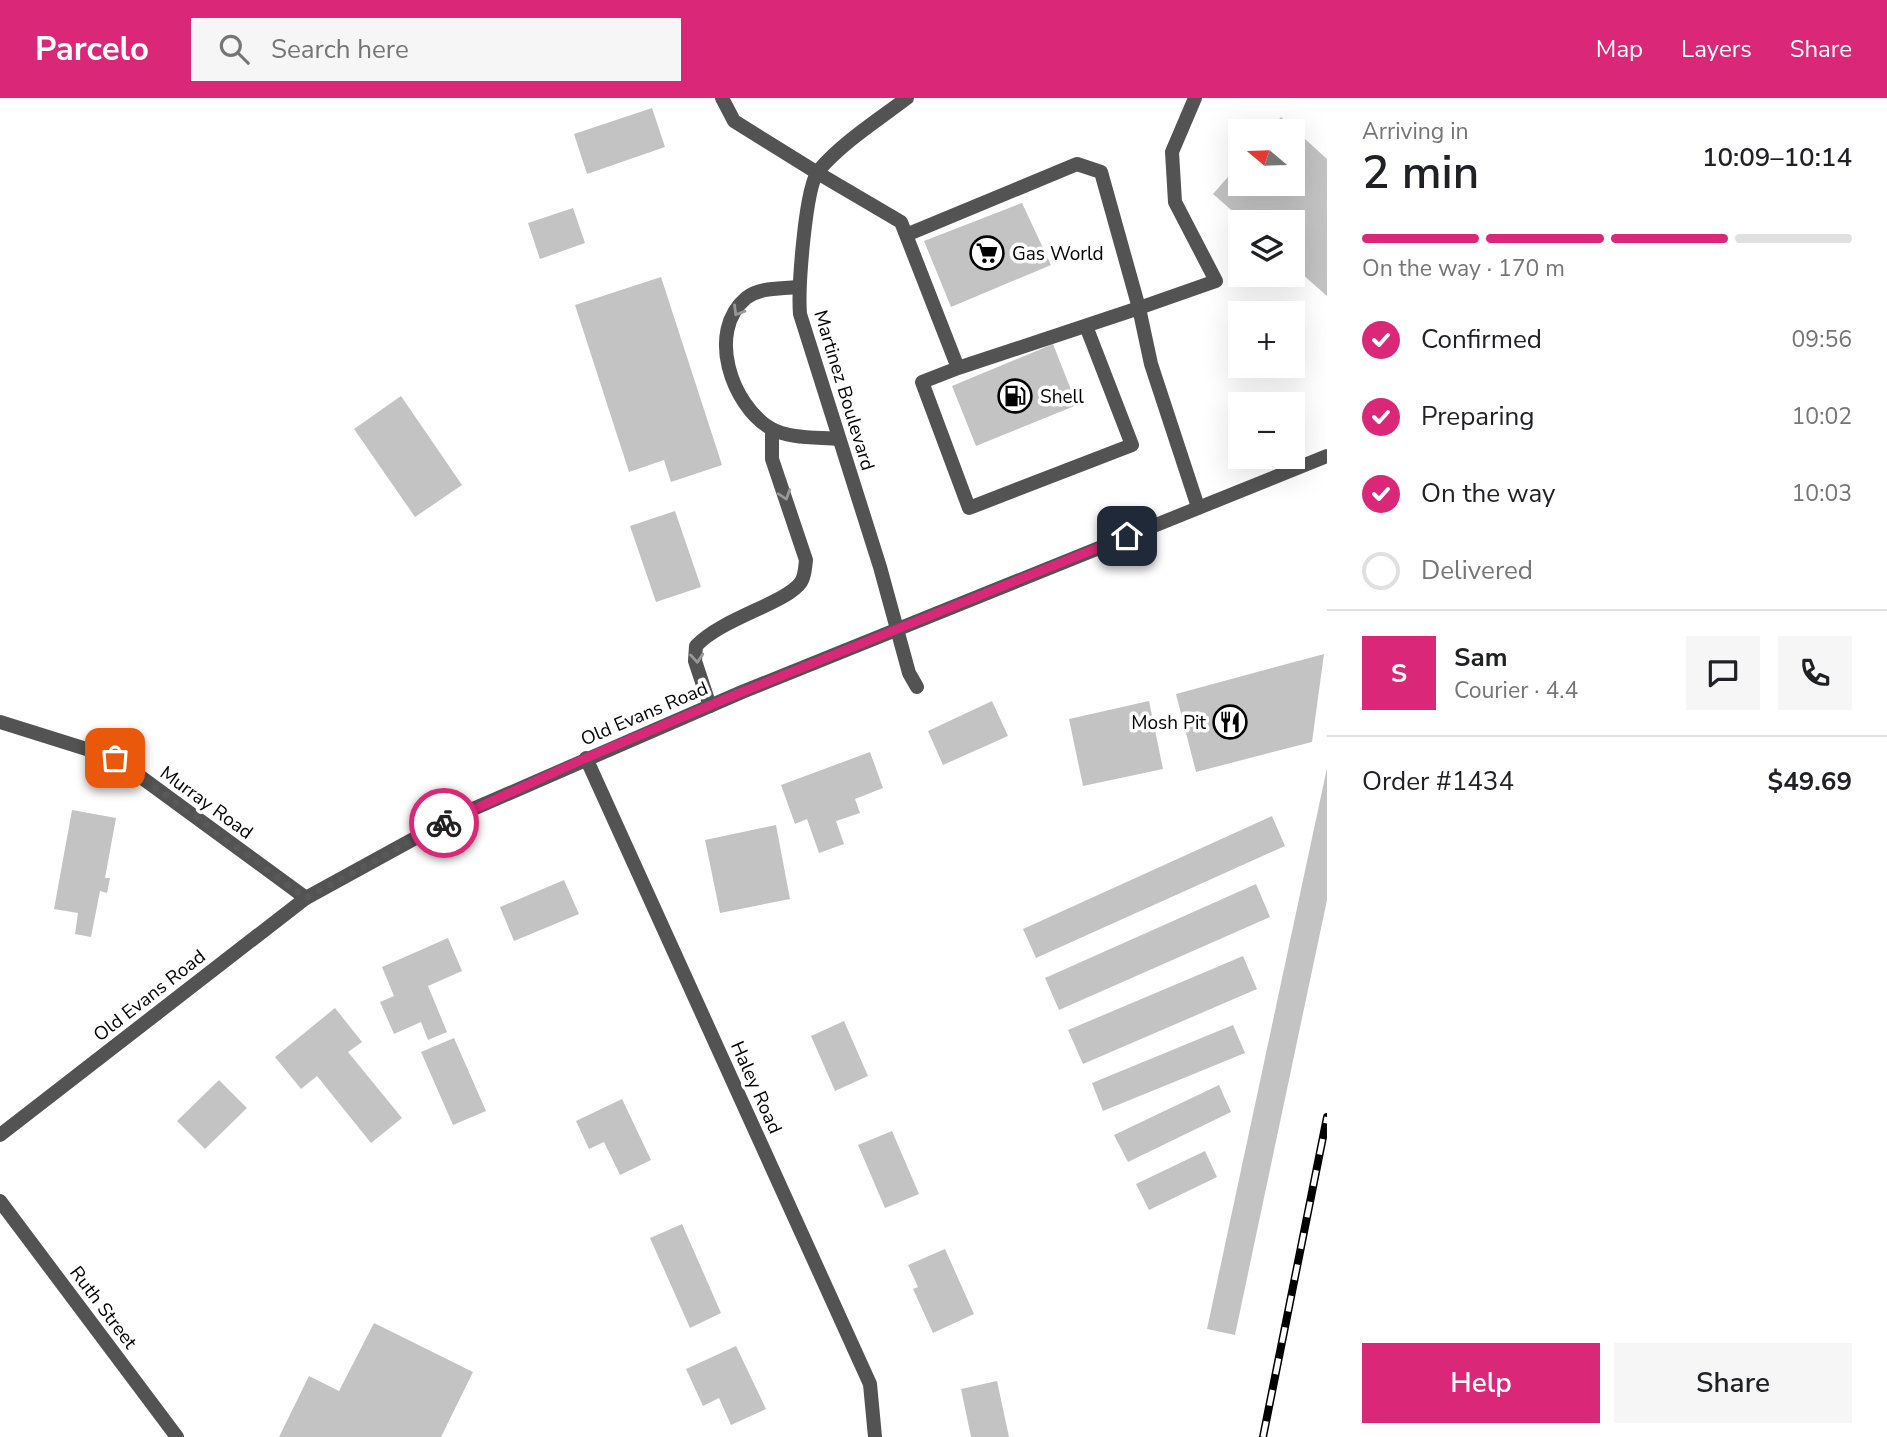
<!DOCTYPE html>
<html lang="en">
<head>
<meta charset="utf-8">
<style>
  :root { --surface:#fff; --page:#f6f6f6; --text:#202124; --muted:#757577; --line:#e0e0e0; --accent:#db2777 }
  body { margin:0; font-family:"Nunito Sans",sans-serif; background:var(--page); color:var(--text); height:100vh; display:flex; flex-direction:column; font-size:26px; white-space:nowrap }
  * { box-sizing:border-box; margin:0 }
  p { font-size:23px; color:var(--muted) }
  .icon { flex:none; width:38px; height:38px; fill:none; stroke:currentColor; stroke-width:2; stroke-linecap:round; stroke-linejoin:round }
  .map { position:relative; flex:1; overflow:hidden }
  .panel { display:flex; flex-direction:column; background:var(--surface); width:560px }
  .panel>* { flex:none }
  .needle { width:46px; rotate:289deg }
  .tools { position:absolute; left:1228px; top:21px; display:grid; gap:14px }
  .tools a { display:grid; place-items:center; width:77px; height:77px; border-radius:0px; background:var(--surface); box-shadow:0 7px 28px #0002; font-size:35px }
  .pin { position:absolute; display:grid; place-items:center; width:60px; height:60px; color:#fff; margin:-30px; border-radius:14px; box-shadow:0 4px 10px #0006 }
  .courier { position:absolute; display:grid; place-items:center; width:70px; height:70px; margin:-35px; border:5px solid #db2777; border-radius:50%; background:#fff; color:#222; box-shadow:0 2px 9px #0007 }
  .headline em { font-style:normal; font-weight:600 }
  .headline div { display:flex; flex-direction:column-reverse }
  .headline { display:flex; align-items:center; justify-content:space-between; height:119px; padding:0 35px }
  h1 { font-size:46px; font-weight:600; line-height:52px }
  .bar { display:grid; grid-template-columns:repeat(4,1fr); gap:10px 7px; align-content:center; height:84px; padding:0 35px }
  .bar i { height:9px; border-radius:5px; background:var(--line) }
  .bar .current { background:var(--accent) }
  .bar p { grid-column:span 4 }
  .line { display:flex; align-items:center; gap:18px; padding:0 35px; border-top:2px solid var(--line) }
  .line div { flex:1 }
  .round { display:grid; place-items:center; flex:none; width:74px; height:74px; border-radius:0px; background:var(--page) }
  ol { padding:0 35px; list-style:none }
  li { display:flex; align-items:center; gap:21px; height:77px }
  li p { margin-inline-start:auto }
  li .icon { padding:7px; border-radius:50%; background:var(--accent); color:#fff; stroke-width:4 }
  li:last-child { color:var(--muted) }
  li i { width:38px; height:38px; border:4px solid var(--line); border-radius:50% }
  .action { display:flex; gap:14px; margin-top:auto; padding:14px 35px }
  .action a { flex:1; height:80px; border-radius:0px; background:var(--accent); color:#fff; font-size:28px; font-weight:600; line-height:80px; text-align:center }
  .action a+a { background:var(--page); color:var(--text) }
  header { display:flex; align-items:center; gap:42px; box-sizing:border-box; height:98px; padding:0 35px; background:var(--accent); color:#fff }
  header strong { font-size:33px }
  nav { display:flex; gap:38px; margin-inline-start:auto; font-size:24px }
  .search { width:490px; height:63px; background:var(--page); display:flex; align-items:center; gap:18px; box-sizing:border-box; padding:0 24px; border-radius:0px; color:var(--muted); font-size:26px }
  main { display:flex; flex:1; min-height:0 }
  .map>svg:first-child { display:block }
</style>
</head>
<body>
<header>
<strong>Parcelo</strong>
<div class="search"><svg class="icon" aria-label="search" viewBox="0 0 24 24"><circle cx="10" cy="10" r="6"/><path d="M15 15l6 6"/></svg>Search here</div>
<nav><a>Map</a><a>Layers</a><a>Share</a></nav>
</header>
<main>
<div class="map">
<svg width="1327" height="1339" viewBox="0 0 1327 1339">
  <rect width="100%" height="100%" fill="#fff"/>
  <path fill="#c3c3c3" d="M652,10l13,39 -78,27 -13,-40z
    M1281,19l46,42v137l-34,-30v-44h-48l-32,-28 28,-32v22h52v-53h-25z
    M1022,105l29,62 -100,42 -27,-66z
    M573,110l12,35 -45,16 -12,-36z
    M661,179l61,188 -51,17 -7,-22 -35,12 -54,-167z
    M1053,246l24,61 -101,41 -24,-60z
    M401,298l61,89 -47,32 -61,-88z
    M675,413l26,76 -45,15 -26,-76z
    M1324,556l-12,88 -116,30 -20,-78z
    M992,603l16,35 -65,29 -15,-34z
    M1149,603l14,68 -80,17 -14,-67z
    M870,654l13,36 -28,11 5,14 -24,8 8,23 -25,9 -12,-34 -12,5 -14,-39z
    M1327,670v132l-92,435 -28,-6z
    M72,712l44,8 -11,60h5l-3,15 -7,-2 -9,46 -16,-3 3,-21 -24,-4z
    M1272,718l13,30 -249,112 -13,-29z
    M776,727l14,74 -70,14 -15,-73z
    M564,782l15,34 -65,27 -14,-34z
    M1256,786l14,33 -211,93 -14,-32z
    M448,840l14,33 -34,15 19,46 -19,8 -7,-18 -27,12 -14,-32 14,-6 -12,-29z
    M1243,858l14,33 -174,75 -15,-34z
    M335,910l27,34 -14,10 54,66 -31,25 -54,-67 -16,13 -26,-32z
    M844,923l24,55 -33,15 -24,-55z
    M1233,927l12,28 -142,58 -11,-28z
    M454,940l32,73 -33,14 -32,-73z
    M219,982l28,28 -42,41 -28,-28z
    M1219,987l12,27 -103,50 -14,-27z
    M622,1001l29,61 -31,15 -16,-33 -15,7 -13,-28z
    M892,1033l27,63 -34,14 -27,-63z
    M1205,1053l12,26 -68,33 -13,-26z
    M682,1126l39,89 -31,15 -40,-90z
    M945,1151l29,65 -41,19 -20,-44 5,-2 -10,-22z
    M374,1225l99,49 -32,65h-162l30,-61 30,15z
    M736,1248l30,63 -35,16 -12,-27 -16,8 -17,-37z
    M997,1283l12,56h-38l-10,-48z"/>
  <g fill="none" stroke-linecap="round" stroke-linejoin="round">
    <path stroke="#535353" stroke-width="14" d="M816,74l85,50 57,146 181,-60 12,56 47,143
      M906,137l171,-71 24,8 38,136 77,-27 -41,-79 -3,-50 23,-54
      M797,189c-16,2 -37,0 -51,11 -40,34 -14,107 24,130 19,11 47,9 69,11
      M958,270l-36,14 47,126 163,-63 -46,-119
      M710,608l-15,-45 1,-15c26,-28 91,-43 105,-64 4,-6 4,-14 5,-22l-34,-101v-30"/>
    <path stroke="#535353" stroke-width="14" d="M722,0l12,23 82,51
      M907,0c-29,22 -64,44 -88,72 -14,16 -21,119 -19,144l80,253 29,106 8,14
      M0,624l115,36 191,140
      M586,660l284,626 5,53
      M0,1103l177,236"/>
    <path stroke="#535353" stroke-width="14" d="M0,1037l306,-237 144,-79 292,-127 585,-236"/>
    <defs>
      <path id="rail" d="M1263,1339l64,-320"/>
    </defs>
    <use href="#rail" stroke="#000" stroke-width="8"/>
    <use href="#rail" stroke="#fff" stroke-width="5" stroke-dasharray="16" stroke-linecap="butt"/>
  </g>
  <defs><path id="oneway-chevron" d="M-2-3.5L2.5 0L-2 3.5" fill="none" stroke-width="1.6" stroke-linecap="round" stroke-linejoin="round" transform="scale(1.75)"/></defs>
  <g stroke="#989898">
    <use href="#oneway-chevron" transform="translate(738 213) rotate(121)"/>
    <use href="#oneway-chevron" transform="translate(785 397) rotate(71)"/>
    <use href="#oneway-chevron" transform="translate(697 560) rotate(85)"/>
  </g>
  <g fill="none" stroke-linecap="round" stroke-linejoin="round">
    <path stroke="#595959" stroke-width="7" stroke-dasharray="0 12.6" d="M115,660l191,140 138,-75"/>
    <path stroke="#db2777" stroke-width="9" d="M444,725l142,-65 156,-66 385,-156"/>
  </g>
  <defs>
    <symbol id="supermarket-ring" viewBox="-11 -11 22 22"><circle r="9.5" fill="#fff" stroke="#000" stroke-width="1.5"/><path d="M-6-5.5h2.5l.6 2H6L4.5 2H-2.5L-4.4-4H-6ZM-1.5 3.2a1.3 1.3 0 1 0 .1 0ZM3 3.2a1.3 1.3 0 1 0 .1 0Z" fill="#000"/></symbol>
    <symbol id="fuel-ring" viewBox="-11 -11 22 22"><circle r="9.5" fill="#fff" stroke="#000" stroke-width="1.5"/><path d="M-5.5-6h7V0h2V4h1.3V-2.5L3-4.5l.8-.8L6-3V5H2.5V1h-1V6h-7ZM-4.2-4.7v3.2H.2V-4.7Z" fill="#000"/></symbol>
    <symbol id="restaurant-ring" viewBox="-11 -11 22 22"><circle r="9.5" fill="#fff" stroke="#000" stroke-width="1.5"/><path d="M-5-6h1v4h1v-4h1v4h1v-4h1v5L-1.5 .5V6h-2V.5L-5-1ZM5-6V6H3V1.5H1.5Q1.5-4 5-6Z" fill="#000"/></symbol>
  </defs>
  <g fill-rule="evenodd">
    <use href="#supermarket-ring" x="968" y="136" width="38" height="38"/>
    <use href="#fuel-ring" x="996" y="279" width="38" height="38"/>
    <use href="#restaurant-ring" x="1211" y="605" width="38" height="38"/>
  </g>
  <g text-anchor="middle" stroke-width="7" stroke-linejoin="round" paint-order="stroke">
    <g font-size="19" fill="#000" stroke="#fff" text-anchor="start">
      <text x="1012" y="162">Gas World</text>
      <text x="1040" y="305">Shell</text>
      <text x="1206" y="631" text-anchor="end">Mosh Pit</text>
    </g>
    <g font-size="19" fill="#000" stroke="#fff">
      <text transform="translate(845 292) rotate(73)" y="7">Martinez Boulevard</text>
      <text transform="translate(644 615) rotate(-23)" y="7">Old Evans Road</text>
      <text transform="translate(207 704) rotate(36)" y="7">Murray Road</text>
      <text transform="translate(149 897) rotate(-38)" y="7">Old Evans Road</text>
      <text transform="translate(757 989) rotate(66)" y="7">Haley Road</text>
      <text transform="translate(104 1209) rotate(53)" y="7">Ruth Street</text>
    </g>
  </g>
</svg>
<div class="tools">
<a><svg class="needle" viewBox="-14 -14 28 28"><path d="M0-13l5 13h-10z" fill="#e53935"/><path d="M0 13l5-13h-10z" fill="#757577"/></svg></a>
<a><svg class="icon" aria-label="layers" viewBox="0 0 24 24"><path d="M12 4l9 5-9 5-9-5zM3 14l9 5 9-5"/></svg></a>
<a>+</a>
<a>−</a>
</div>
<div class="pin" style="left:115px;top:660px;background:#ea580c"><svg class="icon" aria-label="bag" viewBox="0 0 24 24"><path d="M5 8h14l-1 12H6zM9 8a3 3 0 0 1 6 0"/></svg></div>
<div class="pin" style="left:1127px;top:438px;background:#1f2937"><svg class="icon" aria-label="home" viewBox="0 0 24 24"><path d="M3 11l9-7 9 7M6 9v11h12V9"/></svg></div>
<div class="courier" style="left:444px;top:725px"><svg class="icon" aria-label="bike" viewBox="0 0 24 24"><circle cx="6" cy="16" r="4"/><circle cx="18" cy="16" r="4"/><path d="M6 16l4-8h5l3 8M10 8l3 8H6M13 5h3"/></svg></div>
</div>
<section class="panel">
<div class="headline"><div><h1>2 min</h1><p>Arriving in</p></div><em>10:09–10:14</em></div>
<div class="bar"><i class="current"></i><i class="current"></i><i class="current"></i><i></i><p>On the way · 170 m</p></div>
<ol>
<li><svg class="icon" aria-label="check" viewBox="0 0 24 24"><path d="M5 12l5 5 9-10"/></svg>Confirmed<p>09:56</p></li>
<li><svg class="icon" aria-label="check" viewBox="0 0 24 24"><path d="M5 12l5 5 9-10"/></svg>Preparing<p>10:02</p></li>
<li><svg class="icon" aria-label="check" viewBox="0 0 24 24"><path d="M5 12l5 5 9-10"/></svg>On the way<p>10:03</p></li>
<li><i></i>Delivered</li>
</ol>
<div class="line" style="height:126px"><b class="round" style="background:var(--accent);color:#fff">S</b><div><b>Sam</b><p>Courier · 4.4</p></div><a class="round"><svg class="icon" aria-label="chat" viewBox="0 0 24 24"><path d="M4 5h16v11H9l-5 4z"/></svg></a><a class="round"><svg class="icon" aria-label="phone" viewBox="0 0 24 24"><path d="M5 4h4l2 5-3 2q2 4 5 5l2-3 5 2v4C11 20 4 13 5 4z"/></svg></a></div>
<div class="line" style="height:91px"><div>Order #1434</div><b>$49.69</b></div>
<div class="action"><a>Help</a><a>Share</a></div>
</section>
</main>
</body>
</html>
